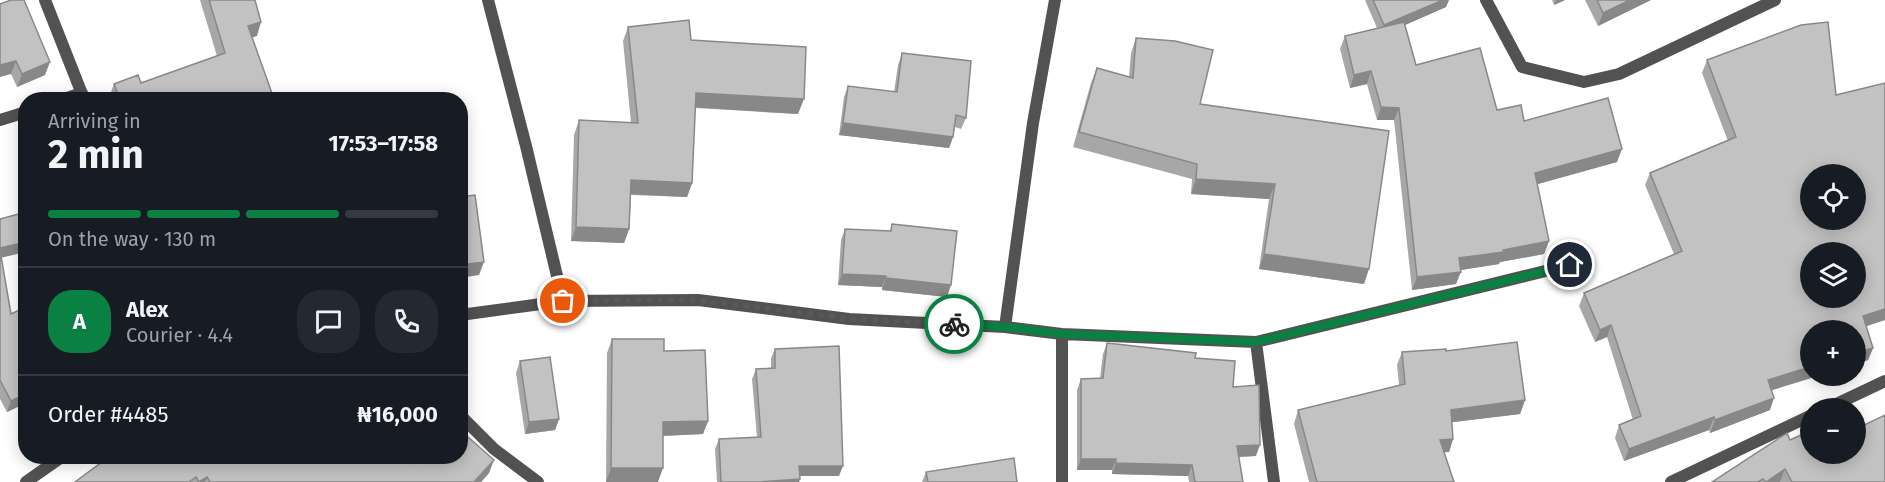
<!DOCTYPE html>
<html lang="en">
<head>
<meta charset="utf-8">
<style>
  :root { --surface:#171b24; --page:#242831; --text:#f1f3f6; --muted:#9ea1a6; --line:#363941; --accent:#0b8043 }
  body { margin:0; font-family:"Fira Sans",sans-serif; background:var(--page); color:var(--text); height:100vh; display:flex; flex-direction:column; font-size:22px; white-space:nowrap }
  * { box-sizing:border-box; margin:0 }
  p { font-size:20px; color:var(--muted) }
  .icon { flex:none; width:33px; height:33px; fill:none; stroke:currentColor; stroke-width:2; stroke-linecap:round; stroke-linejoin:round }
  .map { position:relative; flex:1; overflow:hidden }
  .sheet { position:absolute; left:18px; top:92px; width:450px; height:372px; display:flex; flex-direction:column; background:var(--surface); border-radius:24px; box-shadow:0 3px 15px #0003 }
  .sheet>* { flex:none }
  .controls { position:absolute; left:1800px; top:164px; display:grid; gap:12px }
  .controls a { display:grid; place-items:center; width:66px; height:66px; border-radius:50%; background:var(--surface); box-shadow:0 3px 15px #0003; font-size:30px }
  .pin { position:absolute; display:grid; place-items:center; width:51px; height:51px; color:#fff; margin:-26px; border:3px solid #fff; border-radius:50%; box-shadow:0 2px 6px #0007 }
  .courier { position:absolute; display:grid; place-items:center; width:60px; height:60px; margin:-30px; border:4px solid #0b8043; border-radius:50%; background:#fff; color:#222; box-shadow:0 2px 8px #0007 }
  .head em { font-style:normal; font-weight:700 }
  .head div { display:flex; flex-direction:column-reverse }
  .head { display:flex; align-items:center; justify-content:space-between; height:102px; padding:0 30px }
  h1 { font-size:39px; font-weight:700; line-height:45px }
  .bar { display:grid; grid-template-columns:repeat(4,1fr); gap:9px 6px; align-content:center; height:72px; padding:0 30px }
  .bar i { height:8px; border-radius:4px; background:var(--line) }
  .bar .active { background:var(--accent) }
  .bar p { grid-column:span 4 }
  .line { display:flex; align-items:center; gap:15px; padding:0 30px; border-top:2px solid var(--line) }
  .line div { flex:1 }
  .round { display:grid; place-items:center; flex:none; width:63px; height:63px; border-radius:24px; background:var(--page) }
  .map>svg:first-child { display:block }
</style>
</head>
<body>
<div class="map">
<svg width="1885" height="482" viewBox="0 0 1885 482">
  <rect width="100%" height="100%" fill="#fff"/>
  <g fill="none" stroke-linecap="round" stroke-linejoin="round">
    <path stroke="#525252" stroke-width="12" d="M45,0l39,99
      M488,0l38,146 37,155
      M1486,0l36,67 62,15 35,-8 156,-74
      M64,99l18,-6
      M0,120l26,-8
      M460,315l103,-14 135,-1 151,19 156,8 57,7 194,8 314,-77
      M1005,327l28,-204 22,-123
      M1256,342l18,140
      M1828,408l57,-27
      M460,415l34,34 44,33
      M26,482l37,-26
      M1062,482v-148
      M1671,482l139,-66"/>
  </g>
  <path fill="#a7a7a7" d="M200,0h55l2,36 -5,1 22,62h-164l-1,-2 5,-13 27,-1 76,-27z
    M1365,0h84l-3,7 -41,18 11,40 81,45 27,11 93,41 -80,22 12,57 -5,13 -44,8 -1,2 -39,6 -4,14 -44,6 -18,-170h-17l-10,-36 -17,4 -10,-39 5,-13 32,-8z
    M1552,0h13l-11,5z
    M1585,0h66l-53,26z
    M0,3l45,72 -28,12 -6,-13z
    M628,27l63,13 107,74 -103,-6 -3,75 -5,14 -56,-2 -2,34 -5,14 -53,-2 3,-106 5,-15 52,3 -8,-82z
    M1136,38l64,66 164,180 -105,-15 10,-70 -78,-5 1,-15 -119,-32 18,-64 6,-15 32,9 2,-24z
    M902,53l64,65 -5,11 -6,-2 -2,10 -4,11 -110,-13 5,-38 4,-11 46,6 4,-27z
    M1707,60l129,35 49,225 -19,6 7,22 -5,12 -12,4v-34l-46,45h11l-50,15 -1,20 -60,23 -1,-3 -85,31 -9,-23 4,-13 14,-5 -26,-83 -12,5 -16,-36 5,-13 90,-39 -29,-69 5,-12 78,-32 -26,-68z
    M0,219l1,39 10,56 15,-7v96l-19,9 -7,-13z
    M892,224l55,73 -65,-7v-3l-44,-2 3,-45 4,-11 45,2z
    M612,339l52,12 44,70 -5,13 -40,2 -57,46 1,-129z
    M1107,343l88,15 38,29 23,69 -17,1 4,25h-54l-1,-6 -76,-2v-4h-35v-80l4,-11 19,-1 3,-24z
    M775,349l64,127h-39l-1,6h-82l-2,-33 4,-10 38,-2 -5,-58 4,-10 15,-1v-10z
    M1446,351l79,49 -5,14 -68,8 1,17 -4,13h-5l10,30h-145l-15,-58 4,-14 101,-25 -2,-20 5,-13z
    M520,361l39,58 -4,11 -30,4 -9,-61z
    M1790,440l95,42h-173z
    M416,463l73,10 -8,9h-406z
    M926,472l91,10h-95z"/>
  <path fill="#888" d="M1443,0h6l-3,7 -66,29 4,-11z
    M1556,0h9l-11,5z
    M1630,0h21l-53,26 5,-13z
    M261,22l-4,14 -14,4 5,-14z
    M16,61l-5,13 -11,3v-12z
    M50,62l-5,13 -28,12 5,-13z
    M1371,71l-4,13 -17,4 4,-13z
    M696,93l108,6 -6,15 -108,-7z
    M1381,107l18,1 -5,12h-17z
    M843,123l110,14 -4,11 -110,-13z
    M1622,149l-5,13 -86,24 4,-13z
    M1196,179l79,5 -6,15 -78,-5z
    M631,180l61,3 -5,14 -61,-3z
    M576,227l53,2 -5,14 -53,-2z
    M1549,241l-5,13 -44,8 -1,2 -44,7 4,-13z
    M26,242v10l-26,6v-10z
    M1264,254l105,15 -5,15 -105,-15z
    M484,262l-5,13 -19,3v-13z
    M1461,272l-5,12 -44,6 5,-13z
    M842,274l44,2 -4,11 -44,-2z
    M886,278l65,7 -4,12 -65,-7z
    M1885,309v11l-27,9 5,-13z
    M1611,325l-4,12 -12,5 5,-12z
    M1873,348l-5,12 -12,4v-11z
    M1810,367v8h11l-58,18 5,-13z
    M26,394v9l-19,9 4,-11z
    M1774,398l-4,12 -60,23 5,-13z
    M1525,400l-5,14 -74,9 5,-13z
    M1714,417l-5,13 -85,31 5,-12z
    M559,419l-4,11 -30,4 4,-12z
    M708,421l-5,13 -45,2 5,-14z
    M1453,439l-4,13 -14,1 5,-13z
    M1260,445l-4,11 -23,1 4,-11z
    M1081,459h35l-4,11h-35z
    M494,460l-5,13 -8,9h-7z
    M1116,463l76,2 -4,11 -76,-2z
    M799,466h44l-4,10h-43z
    M611,468h52l-5,14h-52z
    M1785,469l-5,13h-14z
    M207,477l-2,5h-6z
    M800,479l-1,3h-39z"/>
  <path fill="#c2c2c2" stroke="#888" stroke-width="1.5" fill-rule="evenodd" d="M11,0h13l26,62 -28,12 -6,-13 -16,4v-62v1z
    M209,0h46l6,22 -13,4 26,73h-154l-6,-15 24,-9 3,8 84,-30z
    M1373,0h70l-59,25z
    M1597,0h33l-27,13z
    M689,20l2,20 115,7 -2,52 -108,-6 -4,90 -61,-3 -2,49 -53,-2 3,-107 59,3 -10,-96z
    M1404,22l12,43 64,-17 17,62 24,-5 3,16 84,-23 14,51 -87,24 14,68 -46,9 1,2 -45,6 2,14 -44,5 -18,-169 -18,-1 -10,-36 -17,4 -9,-39z
    M1828,22l8,73 49,-12v226l-22,7 10,32 -17,5v-23h-46v37l-42,13 6,18 -59,22 -1,-3 -85,32 -10,-24 22,-9 -30,-91 -11,5 -16,-37 98,-42 -32,-78 86,-36 -29,-77 94,-35zM1810,174h46v45h-46zM1810,252h46v45h-46z
    M1136,38l39,3 38,9 -13,54 189,27 -20,138 -105,-15 11,-70 -79,-5 1,-15 -118,-32 18,-64 36,10z
    M902,53l69,8 -5,57 -10,-3 -3,22 -110,-14 5,-37 49,6z
    M475,195l9,67 -24,3v-68z
    M26,212v30l-26,6v-29z
    M892,224l65,7 -6,54 -65,-7v-2l-44,-2 3,-45 46,2z
    M0,250l11,64 15,-7v87l-15,7 -11,-21z
    M612,339h52v12l41,-1 3,71 -45,1v46h-52z
    M1517,342l8,58 -74,10 2,29 -13,1 14,42h-137l-19,-72 107,-26 -3,-32 44,-3v2z
    M1107,343l89,10 -1,5 40,3 -2,26 26,-2 1,60 -23,1 6,36h-48l-3,-17 -76,-2v-4h-35v-80l22,-1z
    M839,346l4,120h-44l1,13 -40,3h-39l-2,-43 42,-2 -5,-68 19,-1v-19z
    M550,357l9,62 -30,3 -9,-61z
    M1885,415v67h-93l-7,-13 -19,13 -3,-3 -5,3h-46l75,-49 3,7 20,-9v22h46v-24z
    M460,430l34,30 -20,22h-264l-3,-5 -8,5 -3,-5 -7,5h-114l35,-26h301l5,7 7,-7h37z
    M1014,458l3,24h-89l-2,-10z"/>
  <g fill="none" stroke-linecap="round" stroke-linejoin="round">
    <path stroke="#595959" stroke-width="6" stroke-dasharray="0 10.8" d="M563,301l135,-1 151,19 105,5"/>
    <path stroke="#0b8043" stroke-width="8" d="M954,324l51,3 57,7 194,8 314,-77"/>
  </g>
</svg>
<div class="controls">
<a><svg class="icon" aria-label="locate" viewBox="0 0 24 24"><circle cx="12" cy="12" r="6"/><path d="M12 2v4M12 18v4M2 12h4M18 12h4"/></svg></a>
<a><svg class="icon" aria-label="layers" viewBox="0 0 24 24"><path d="M12 4l9 5-9 5-9-5zM3 14l9 5 9-5"/></svg></a>
<a>+</a>
<a>−</a>
</div>
<div class="pin" style="left:563px;top:301px;background:#ea580c"><svg class="icon" aria-label="bag" viewBox="0 0 24 24"><path d="M5 8h14l-1 12H6zM9 8a3 3 0 0 1 6 0"/></svg></div>
<div class="pin" style="left:1570px;top:265px;background:#1f2937"><svg class="icon" aria-label="home" viewBox="0 0 24 24"><path d="M3 11l9-7 9 7M6 9v11h12V9"/></svg></div>
<div class="courier" style="left:954px;top:324px"><svg class="icon" aria-label="bike" viewBox="0 0 24 24"><circle cx="6" cy="16" r="4"/><circle cx="18" cy="16" r="4"/><path d="M6 16l4-8h5l3 8M10 8l3 8H6M13 5h3"/></svg></div>
<section class="sheet">
<div class="head"><div><h1>2 min</h1><p>Arriving in</p></div><em>17:53–17:58</em></div>
<div class="bar"><i class="active"></i><i class="active"></i><i class="active"></i><i></i><p>On the way · 130 m</p></div>
<div class="line" style="height:108px"><b class="round" style="background:var(--accent);color:#fff">A</b><div><b>Alex</b><p>Courier · 4.4</p></div><a class="round"><svg class="icon" aria-label="chat" viewBox="0 0 24 24"><path d="M4 5h16v11H9l-5 4z"/></svg></a><a class="round"><svg class="icon" aria-label="phone" viewBox="0 0 24 24"><path d="M5 4h4l2 5-3 2q2 4 5 5l2-3 5 2v4C11 20 4 13 5 4z"/></svg></a></div>
<div class="line" style="height:78px"><div>Order #4485</div><b>₦16,000</b></div>
</section>
</div>
</body>
</html>
